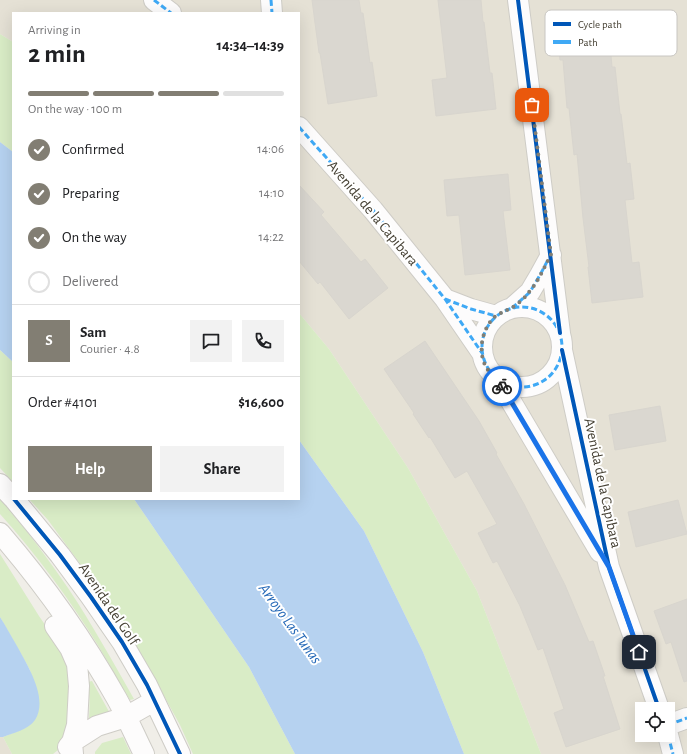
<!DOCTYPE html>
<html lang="en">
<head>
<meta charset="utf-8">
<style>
  :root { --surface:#fff; --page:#f2f2f2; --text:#202124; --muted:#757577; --line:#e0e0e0; --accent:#827e73 }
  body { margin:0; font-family:"Alegreya Sans",sans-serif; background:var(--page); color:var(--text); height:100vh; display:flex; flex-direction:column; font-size:15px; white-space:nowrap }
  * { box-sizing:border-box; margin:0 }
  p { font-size:13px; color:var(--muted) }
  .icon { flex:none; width:22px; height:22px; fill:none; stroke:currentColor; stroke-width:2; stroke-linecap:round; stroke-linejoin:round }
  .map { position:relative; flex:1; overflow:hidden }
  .panel { position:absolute; left:12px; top:12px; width:288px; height:488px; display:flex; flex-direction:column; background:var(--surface); border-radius:0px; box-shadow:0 4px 16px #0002 }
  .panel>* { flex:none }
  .controls { position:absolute; left:635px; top:702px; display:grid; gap:8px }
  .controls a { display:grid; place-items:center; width:40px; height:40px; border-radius:0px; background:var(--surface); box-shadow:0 4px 16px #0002; font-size:20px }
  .pin { position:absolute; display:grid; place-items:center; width:34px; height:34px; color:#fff; margin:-17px; border-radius:8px; box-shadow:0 2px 6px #0006 }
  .courier { position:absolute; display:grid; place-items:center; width:40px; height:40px; margin:-20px; border:3px solid #1a73e8; border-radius:50%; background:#fff; color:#222; box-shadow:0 1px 5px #0007 }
  .summary em { font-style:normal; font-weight:600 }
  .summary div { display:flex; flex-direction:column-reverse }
  .summary { display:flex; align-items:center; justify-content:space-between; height:68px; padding:0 16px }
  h1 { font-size:26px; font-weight:600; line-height:30px }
  .bar { display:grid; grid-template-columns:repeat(4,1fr); gap:6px 4px; align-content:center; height:48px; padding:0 16px }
  .bar i { height:5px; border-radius:3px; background:var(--line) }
  .bar .current { background:var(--accent) }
  .bar p { grid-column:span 4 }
  .line { display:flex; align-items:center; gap:10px; padding:0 16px; border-top:1px solid var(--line) }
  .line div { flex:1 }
  .round { display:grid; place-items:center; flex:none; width:42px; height:42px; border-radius:0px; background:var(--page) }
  ol { padding:0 16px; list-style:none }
  li { display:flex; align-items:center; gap:12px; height:44px }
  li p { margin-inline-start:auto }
  li .icon { padding:4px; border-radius:50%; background:var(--accent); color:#fff; stroke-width:4 }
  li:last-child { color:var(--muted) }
  li i { width:22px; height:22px; border:2px solid var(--line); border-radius:50% }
  .primary-button { display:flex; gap:8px; margin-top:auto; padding:8px 16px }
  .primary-button a { flex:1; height:46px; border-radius:0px; background:var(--accent); color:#fff; font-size:16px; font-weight:600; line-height:46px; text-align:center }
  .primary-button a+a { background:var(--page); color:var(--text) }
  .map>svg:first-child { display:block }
</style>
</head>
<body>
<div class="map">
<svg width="687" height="754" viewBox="0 0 687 754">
  <rect width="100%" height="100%" fill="#f0eee8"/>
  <path fill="#e5e1d5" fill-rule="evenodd" d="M0,0h687v754h-146l-64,-163 -69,-123 -79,-119 -30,-36v-300h-286v29l-13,-8zM642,709h26v26h-26z
    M0,737h3l9,17h-12z"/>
  <path fill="#d9ecc6" d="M0,34l13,8v110l-13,-10z
    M299,313l30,36 79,119 69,123 64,163h-77l-41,-102 -59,-121 -65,-91z
    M0,350l13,12v120l-13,-14z
    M0,497c24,30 47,60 68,91 24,36 45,74 66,111l-4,1c-11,-17 -20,-35 -31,-53 -29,-47 -62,-92 -99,-133z
    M29,499h105l115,168 46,87h-102l-13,-29 -37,-67 -51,-78 -44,-60z
    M0,554l39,62 24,35 9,26 2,27 -11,42 -10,8h-41l-9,-17 22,-9 9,-8 4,-9 -8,-41 -30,-53z
    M92,681l20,36 -24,11c2,-16 2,-29 0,-46z
    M123,737l8,17h-36v-2l7,-9z"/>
  <path fill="#b6d2f0" d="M0,142l13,10v210l-13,-12z
    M299,440l65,91 59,121 41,102h-169l-46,-87 -115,-168h165z
    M0,617c6,9 11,19 17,29 10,19 32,52 18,74 -7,10 -22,13 -32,17h-3z"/>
  <path fill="#dad7d0" stroke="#d8d5ce" d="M312,0h47l2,13h2l7,50 2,-1 5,34 -49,8 -8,-51h-1z
    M438,0h43l2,22h1l6,51h2l4,36 -60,7 -4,-36 15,-2z
    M608,20l4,47h3l5,47h1l6,50 3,-1 4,36 -9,1 7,63 7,-1 4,35 -51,6 -4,-36h1l-6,-49 -6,-64 -3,1 -5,-47h-2l-4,-48h-3l-4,-35z
    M508,174l3,36 -8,1 7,59 -45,5 -6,-60 -12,1 -3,-36z
    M299,185l25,27 -3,3 40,47 4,-3 23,29 -39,31 -29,-37 -2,2 -19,-23z
    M425,341l54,80 18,32 -1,1 28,50 41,81 24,57 4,-1 12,35h-2l17,53 -54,18 -12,-34 10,-4 -21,-61 -5,2 -18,-44 -23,-45 -4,2 -15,-30 19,-9 -30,-53 -12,7 -25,-41 -1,1 -16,-24 1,-1 -30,-44z
    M660,406l6,35 -51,9 -6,-35z
    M678,500l9,34 -51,13 -8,-35z
    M687,599v82l-3,1 -13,-40 -5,2 -12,-33z"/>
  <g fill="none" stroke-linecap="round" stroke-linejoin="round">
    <defs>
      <path id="minor" d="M154,0l17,13
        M271,0l1,13
        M518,0l42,333
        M299,127l74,83 72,89 37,54
        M445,299l26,10 25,7
        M482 347a40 40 0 1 1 80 0a40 40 0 1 1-80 0Z
        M512,308l18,-16 10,-17 11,-20
        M562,350l47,217 50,142
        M499,381l101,171
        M0,484l13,14
        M14,499l46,56 31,42 31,45 25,43 33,69
        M0,533c44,51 84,107 117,166 10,18 18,37 27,55
        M55,626l15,22 7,16 2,22 -2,39 -5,17 1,12
        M668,725l19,-7
        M668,735l5,19
        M68,747l4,-5 25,-16 29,-9 28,-16"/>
    </defs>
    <use href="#minor" stroke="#ceccc6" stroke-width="22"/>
    <use href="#minor" stroke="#fdfcfc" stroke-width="20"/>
    <path stroke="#3fa9f5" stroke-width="3" stroke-dasharray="6 3" stroke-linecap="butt" d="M154,0l17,13
      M271,0l1,13
      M299,127l74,83 72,89 37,54
      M445,299l26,10 25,7
      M482 347a40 40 0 1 1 80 0a40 40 0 1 1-80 0Z
      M512,308l18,-16 10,-17 10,-19
      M499,381l105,178
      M668,725l19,-7
      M668,735l5,19"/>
    <defs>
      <path id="cycleway" d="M518,0l42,333
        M562,350l47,217 50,142
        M14,499l46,56 31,42 31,45 25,43 33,69"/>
    </defs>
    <use href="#cycleway" stroke="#fff" stroke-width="6"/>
    <use href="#cycleway" stroke="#0057b8" stroke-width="4"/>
  </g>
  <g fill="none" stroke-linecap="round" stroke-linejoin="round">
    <path stroke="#827e73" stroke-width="4" stroke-dasharray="0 7.2" d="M502,386c-2,-4 -6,-7 -10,-11 -5,-5 -10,-14 -10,-22 -2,-13 4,-30 15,-38 5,-3 9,-4 14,-7 5,-2 15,-11 18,-16 10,-11 15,-25 22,-37l-19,-150"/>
    <path stroke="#1a73e8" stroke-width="5" d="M502,386l107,181 30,85"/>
  </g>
  <g text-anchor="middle" stroke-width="4" stroke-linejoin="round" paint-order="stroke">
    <g font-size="15" fill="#464134" stroke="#fff">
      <text transform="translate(373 213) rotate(50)" y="5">Avenida de la Capibara</text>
      <text transform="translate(603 483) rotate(78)" y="5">Avenida de la Capibara</text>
      <text transform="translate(109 604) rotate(56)" y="5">Avenida del Golf</text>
    </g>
    <g font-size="16" font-style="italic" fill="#276ab8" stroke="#fff">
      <text transform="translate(291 623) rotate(54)" y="6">Arroyo Las Tunas</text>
    </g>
  </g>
  <rect x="545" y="10" width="132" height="46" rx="6" fill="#fff" stroke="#c8c6c2" stroke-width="1"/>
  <rect x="553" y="22" width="18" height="4" fill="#0057b8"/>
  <rect x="553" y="40" width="18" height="4" fill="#3fa9f5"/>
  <g font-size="11" fill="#464134">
    <text x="578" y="28">Cycle path</text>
    <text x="578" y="46">Path</text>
  </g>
</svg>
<div class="controls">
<a><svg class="icon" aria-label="locate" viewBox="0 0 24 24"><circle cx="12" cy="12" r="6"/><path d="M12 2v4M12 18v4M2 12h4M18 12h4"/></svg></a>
</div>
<div class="pin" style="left:532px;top:105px;background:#ea580c"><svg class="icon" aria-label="bag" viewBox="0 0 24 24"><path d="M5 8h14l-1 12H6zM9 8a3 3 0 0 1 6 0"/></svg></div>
<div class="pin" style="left:639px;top:652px;background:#1f2937"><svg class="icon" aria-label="home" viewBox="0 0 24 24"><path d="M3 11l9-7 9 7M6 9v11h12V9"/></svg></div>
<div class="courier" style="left:502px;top:386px"><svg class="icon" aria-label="bike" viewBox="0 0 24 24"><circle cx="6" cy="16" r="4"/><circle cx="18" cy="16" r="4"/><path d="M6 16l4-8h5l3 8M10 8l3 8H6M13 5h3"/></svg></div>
<section class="panel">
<div class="summary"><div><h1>2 min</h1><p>Arriving in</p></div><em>14:34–14:39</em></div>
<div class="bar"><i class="current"></i><i class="current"></i><i class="current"></i><i></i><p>On the way · 100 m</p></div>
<ol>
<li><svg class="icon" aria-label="check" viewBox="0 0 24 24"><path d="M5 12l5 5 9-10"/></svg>Confirmed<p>14:06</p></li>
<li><svg class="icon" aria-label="check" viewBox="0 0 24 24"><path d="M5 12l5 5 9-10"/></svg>Preparing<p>14:10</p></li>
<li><svg class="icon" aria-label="check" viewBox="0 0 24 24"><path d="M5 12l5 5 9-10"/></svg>On the way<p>14:22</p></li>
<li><i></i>Delivered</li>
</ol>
<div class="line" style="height:72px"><b class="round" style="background:var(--accent);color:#fff">S</b><div><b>Sam</b><p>Courier · 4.8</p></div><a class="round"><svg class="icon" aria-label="chat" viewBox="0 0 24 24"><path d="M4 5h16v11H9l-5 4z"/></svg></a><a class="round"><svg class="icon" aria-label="phone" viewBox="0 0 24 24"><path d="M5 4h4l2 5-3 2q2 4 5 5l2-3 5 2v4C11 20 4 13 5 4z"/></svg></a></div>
<div class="line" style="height:52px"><div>Order #4101</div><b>$16,600</b></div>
<div class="primary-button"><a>Help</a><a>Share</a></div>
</section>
</div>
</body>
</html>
